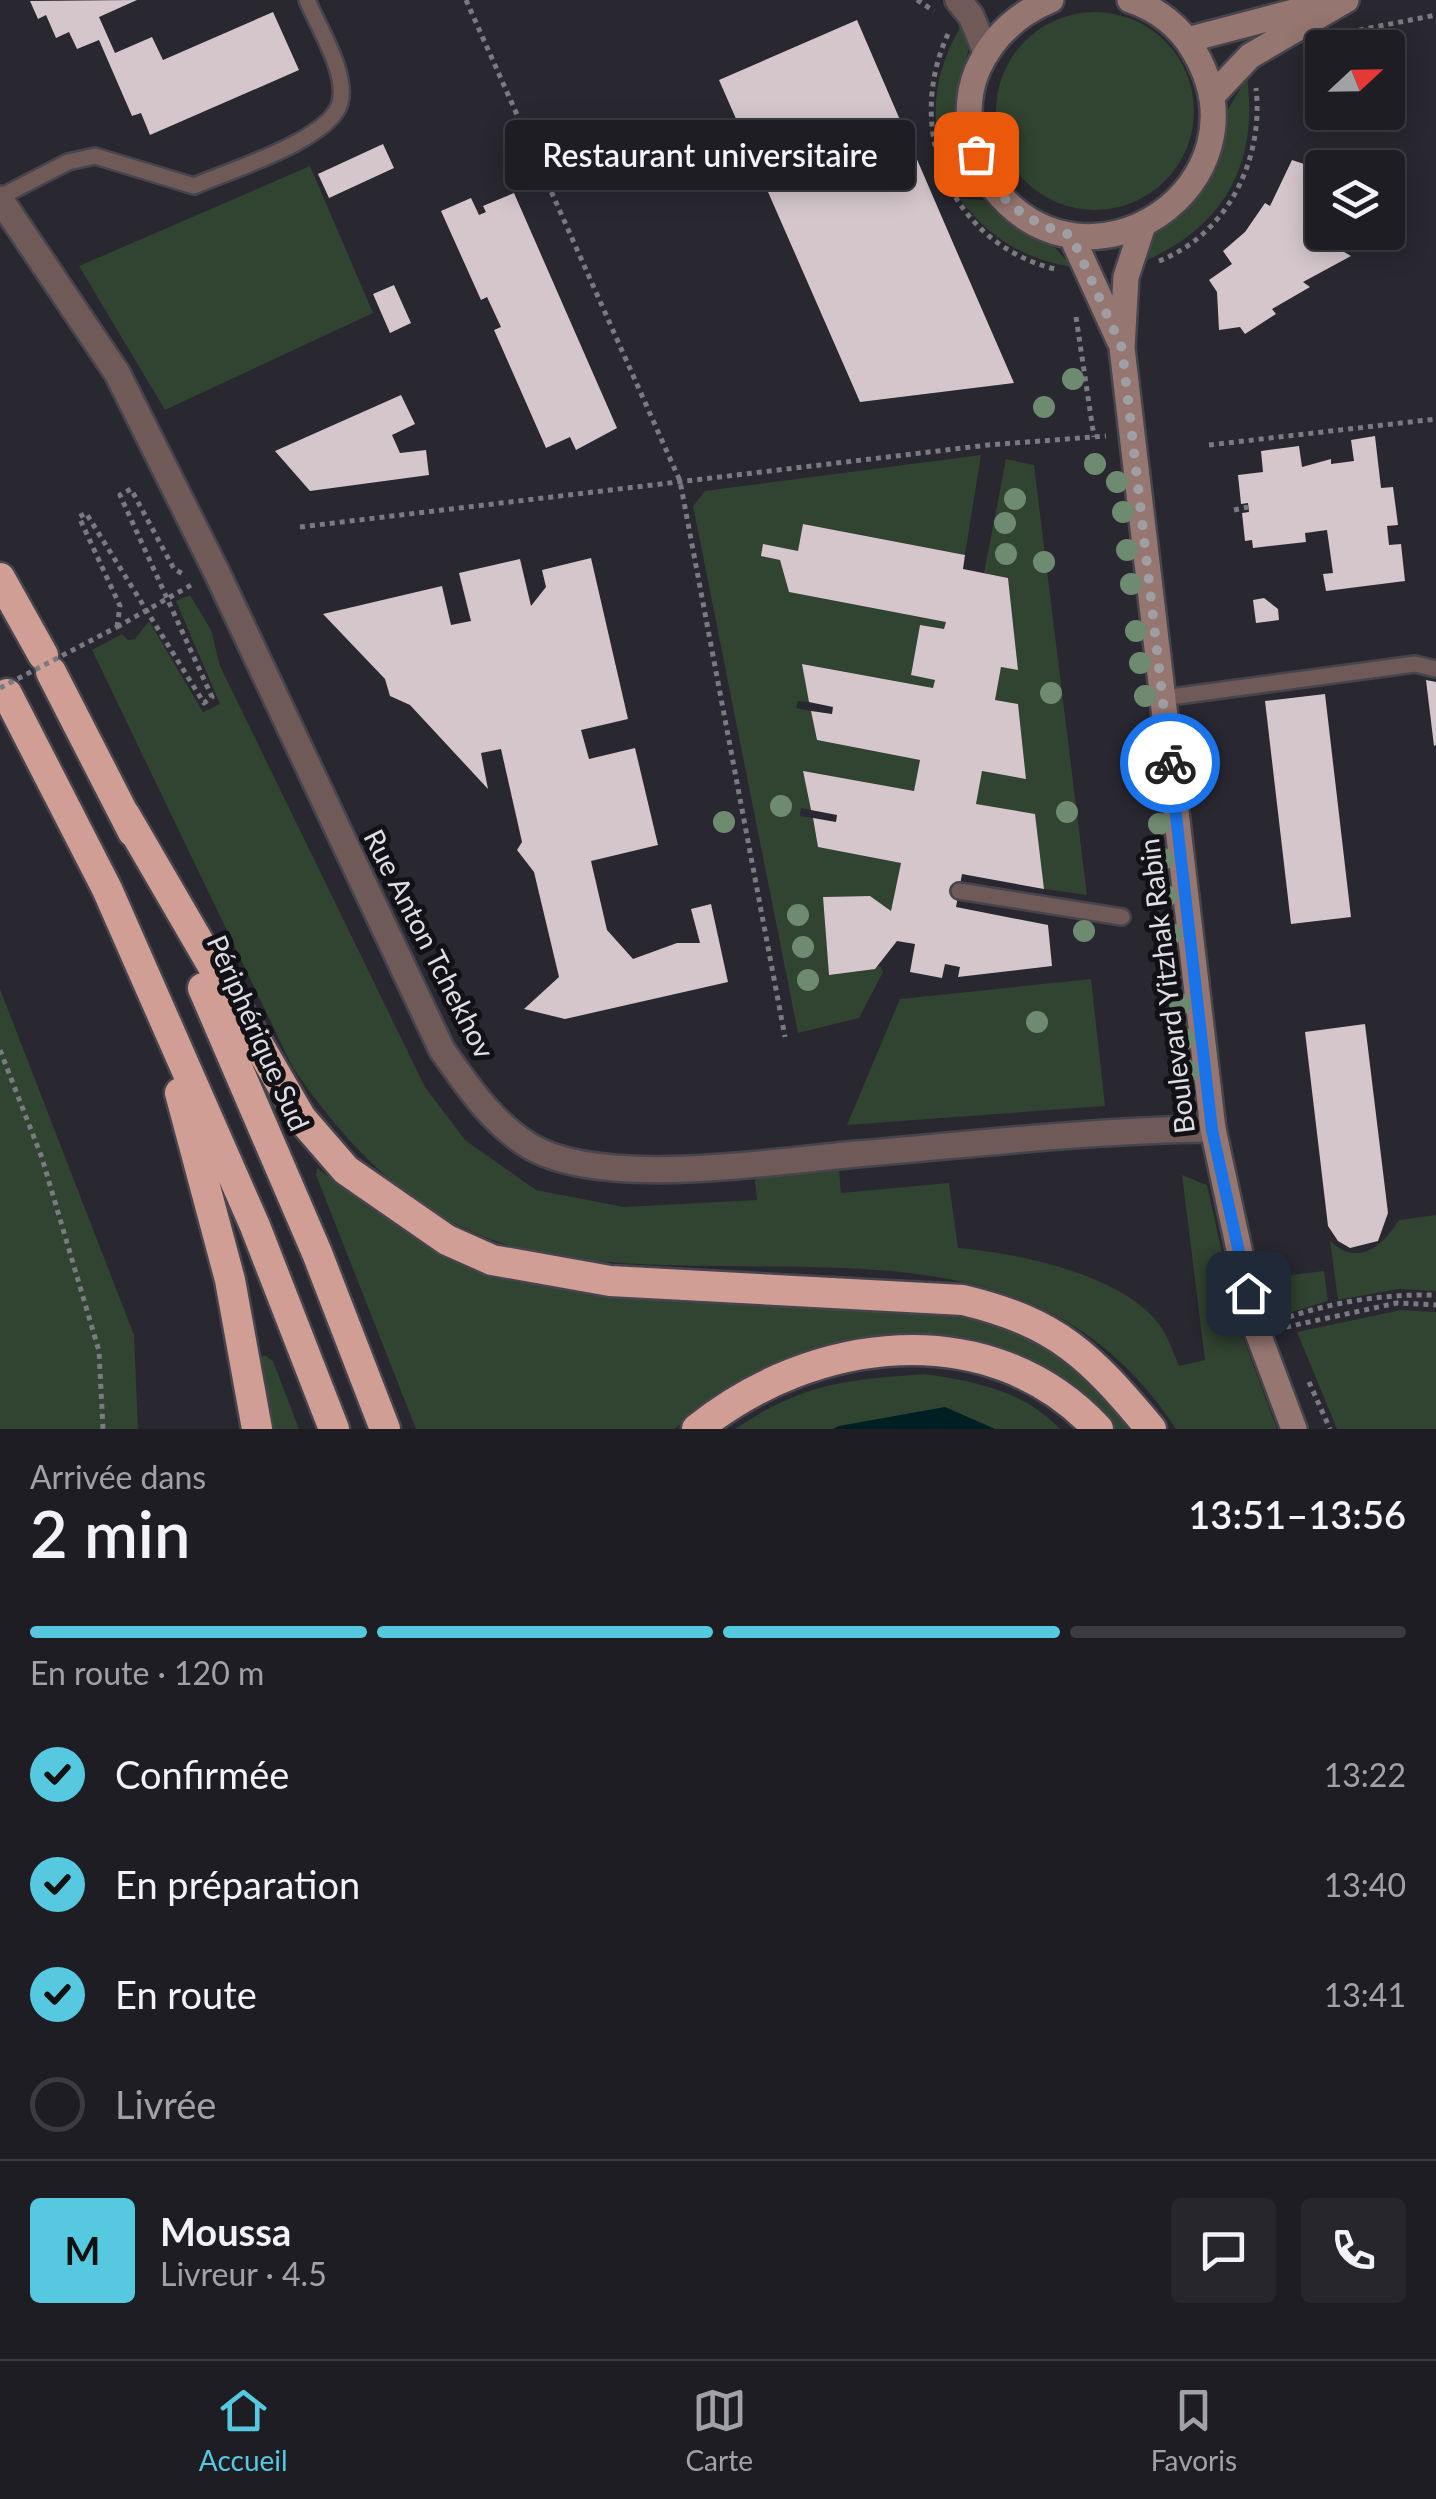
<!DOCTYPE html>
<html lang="fr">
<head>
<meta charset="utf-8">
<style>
  :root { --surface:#1f1d24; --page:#27262c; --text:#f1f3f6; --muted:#a1a2a6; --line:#3c3b41; --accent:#56c9e1 }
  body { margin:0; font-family:Lato,sans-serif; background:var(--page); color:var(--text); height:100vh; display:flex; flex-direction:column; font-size:38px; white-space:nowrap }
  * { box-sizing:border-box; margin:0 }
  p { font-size:32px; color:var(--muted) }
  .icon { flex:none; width:55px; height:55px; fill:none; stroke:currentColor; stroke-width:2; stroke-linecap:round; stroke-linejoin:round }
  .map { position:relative; height:1429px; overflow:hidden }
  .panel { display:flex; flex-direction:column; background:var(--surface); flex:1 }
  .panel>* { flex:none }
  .needle { width:65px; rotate:68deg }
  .tools { position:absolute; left:1305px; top:30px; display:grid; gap:20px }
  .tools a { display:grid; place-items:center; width:100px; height:100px; border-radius:10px; background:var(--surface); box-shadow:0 5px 25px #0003,0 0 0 2px var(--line); font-size:50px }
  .pin { position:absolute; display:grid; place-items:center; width:85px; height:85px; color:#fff; margin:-42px; border-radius:20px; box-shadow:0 5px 15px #0006 }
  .courier { position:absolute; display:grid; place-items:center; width:100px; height:100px; margin:-50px; border:8px solid #1a73e8; border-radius:50%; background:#fff; color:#222; box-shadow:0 2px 12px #0007 }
  .bubble { position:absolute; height:70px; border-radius:10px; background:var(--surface); box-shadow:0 5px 25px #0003,0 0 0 2px var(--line); font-size:32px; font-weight:600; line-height:70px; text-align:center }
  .summary em { font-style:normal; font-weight:600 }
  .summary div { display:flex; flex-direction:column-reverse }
  .summary { display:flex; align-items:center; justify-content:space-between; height:170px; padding:0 30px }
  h1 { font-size:65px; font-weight:600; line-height:75px }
  .bar { display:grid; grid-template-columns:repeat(4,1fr); gap:15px 10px; align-content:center; height:120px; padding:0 30px }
  .bar i { height:12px; border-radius:8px; background:var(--line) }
  .bar .current { background:var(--accent) }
  .bar p { grid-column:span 4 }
  .line { display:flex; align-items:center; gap:25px; padding:0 30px; border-top:2px solid var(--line) }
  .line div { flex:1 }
  .round { display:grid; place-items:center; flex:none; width:105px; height:105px; border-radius:10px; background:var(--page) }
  ol { padding:0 30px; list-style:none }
  li { display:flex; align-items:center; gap:30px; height:110px }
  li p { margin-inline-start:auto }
  li .icon { padding:10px; border-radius:50%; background:var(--accent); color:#111; stroke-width:4 }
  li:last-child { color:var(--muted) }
  li i { width:55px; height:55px; border:5px solid var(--line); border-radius:50% }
  .tabs { display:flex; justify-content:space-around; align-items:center; height:140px; border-top:2px solid var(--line); background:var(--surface); font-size:28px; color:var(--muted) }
  .tabs a { display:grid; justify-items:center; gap:5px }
  .tabs .current { color:var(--accent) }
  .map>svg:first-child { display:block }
</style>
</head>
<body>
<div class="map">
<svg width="1436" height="1429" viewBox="0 0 1436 1429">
  <rect width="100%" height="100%" fill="#292730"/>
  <path fill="#314331" d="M996 111a99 99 0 1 1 198 0a99 99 0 1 1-198 0Z
    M961,26l8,22 -11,44v29l-17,34c-11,-47 -5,-87 20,-129z
    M1247,77c12,88 -24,152 -107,186l10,-24 50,-44 21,-38 5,-44z
    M310,166l63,147 -208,97 -86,-144z
    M960,199l24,1 36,27 27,11 25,29c-48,-8 -83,-29 -112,-68z
    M981,455l-16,100 -161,-31 -6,27 -35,-6 -1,11 18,4 9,32 157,30 -2,7 -24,-4 -9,49 24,6 -2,8 -130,-24 6,38 -11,-1 -2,7 15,3 6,29 103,20 -6,31 -111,-19 8,38 -10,-2 -1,8 13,2 5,29 83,16 -10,48 -21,-15 -47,1 6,77 51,-8 3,6 -24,46 -61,15 -105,-527 12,-15z
    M1006,459l28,6 53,430 -43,-6 -9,-75 -59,-10 6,-33 44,7 -8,-74 -23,-4 6,-33 17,2 -10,-91 -24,-5z
    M190,595l21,35 9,36 205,421 40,53 71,50 88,17 133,-7 -3,-27 85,-4 2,24 108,-10 9,65c59,5 171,27 205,82 7,11 11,25 16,36l26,-6 -23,-185 25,10 31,139 39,105h-101c-124,-189 -315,-157 -513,-164 -57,-2 -119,-6 -173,-26 -86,-32 -146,-97 -197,-171l-201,-418 30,-16 6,6 7,-1 14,-18 54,91 17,-8 -44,-103z
    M1091,979l14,127 -258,19 53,-126z
    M0,989l134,346 4,94h-138z
    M317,1168l96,70 45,25 53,18 99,16 307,12 64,10 53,22 45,30 53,58h-18l-55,-51 -45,-24 -51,-16 -49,-4 -45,6 -101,27 -94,62h-258l-100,-254z
    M1436,1215v76l-37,-2 -61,11 -8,-59c28,26 52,6 69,-21z
    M1324,1271l4,30 -43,13 -11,-37z
    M1401,1310l35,2v117h-99l-40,-97z
    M264,1355l9,6 26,68h-30l-10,-69z
    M925,1374c52,8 97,16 135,55h-325c69,-46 109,-49 190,-55z"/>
  <path fill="#001f23" d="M945,1407l50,22h-162l6,-3z"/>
  <path fill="#d4c6cb" d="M137,0l-38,17 16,36 37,-16 11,23 110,-48 26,58 -149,65 -9,-22 -9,3 -33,-76 -22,9 -8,-17 -13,6 -10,-23 -8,4 -8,-18z
    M857,20l93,216 64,147 -154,19 -141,-322z
    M383,144l11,24 -65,30 -11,-24z
    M1292,160l30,10v62h22l-10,14 17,10 -48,26 7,5 -38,22 4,5 -31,20 -5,-7 -21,3 -2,-38 -8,-12 23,-16 -9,-13 22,-19 20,-29 5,3z
    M514,193l103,235 -41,22 -6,-13 -24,11 -52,-118 7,-3 -14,-30 -6,3 -40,-89 30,-13 8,17 7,-3 -3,-6z
    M394,285l17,38 -21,10 -17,-39z
    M401,395l14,29 -23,11 8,18 26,-3 3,25 -119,16 -35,-40z
    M1375,436l6,52 12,-1 5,38 -11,1 2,19 12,-1 4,37 -79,10 -3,-17 10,-1 -6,-43 -22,3 1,9 -53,6 -1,-8 -7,1 -3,-28 7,-1 -1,-9 -7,1 -3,-29 25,-3 -2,-21 38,-5 3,21 29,-8v5l23,-3 -3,-21z
    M803,524l162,31 -2,14 45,9 10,92 -17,-3 -6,33 23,4 8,75 -44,-8 -6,33 59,10 9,75 -82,-15 -6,33 92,18 4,41 -94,11 2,-10 -15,-3 -3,14 -32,-6 5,-28 -18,-3 -22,28 -46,6 -6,-78 47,-1 21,15 10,-48 -83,-16 -5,-29 23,4 1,-7 -26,-5 -8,-39 111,20 6,-31 -103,-20 -6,-29 21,3 1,-7 -24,-5 -7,-38 131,24 2,-8 -24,-5 9,-50 24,4 2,-7 -157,-30 -9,-32 -19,-4 2,-12 35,7z
    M591,558l37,161 -47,11 8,29 46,-11 23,97 -67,16 16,69 26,29 44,-16h23l-9,-34 20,-5 17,78 -163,37 -41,-10 35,-32 -25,-105 -17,-22 5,-8 -21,-93 -20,4 7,36 -78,-84 -20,-9 -5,-17 -62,-65 119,-28 9,39 20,-4 -12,-48 61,-14 11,47 15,-19 -4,-17z
    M1264,598l14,11 1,11 -23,3 -3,-23z
    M1426,680l10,2v63l-2,1z
    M1325,694l26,223 -60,7 -26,-223z
    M1365,1024l23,189 -10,28 -28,7 -12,-7 -10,-15 -23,-194z"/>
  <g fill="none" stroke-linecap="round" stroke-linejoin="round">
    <defs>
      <path id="lane" d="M0,197l68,-35 27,-6 99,30c34,-15 136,-46 146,-83 8,-30 -22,-76 -33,-103
        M1163,698l252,-34 21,5
        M959,891l163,26"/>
      <path id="street" d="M958,0l13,16 15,36
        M0,199l117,174 100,200 225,477c25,35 48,71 86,95 72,45 246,16 329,9 119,-10 237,-24 356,-25"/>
      <path id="secondary" d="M1051,0c-34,14 -59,37 -74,71 -15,37 -8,84 16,116 95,122 280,-3 201,-136 -14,-24 -37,-42 -64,-51
        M1187,40l133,-35
        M1212,96l38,-40 96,-56
        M1143,225l-17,52 -4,71 91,781 43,199 38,101
        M1071,235l48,105"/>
      <path id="highway" d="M0,578l43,77
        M51,672l82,160
        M7,694l100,195 148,337 79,203
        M125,815l176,303 45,52 101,70 45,20 118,21 353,19c95,23 127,56 188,129
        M203,988l114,265 68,176
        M180,1093l50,187 27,149
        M697,1429c115,-93 292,-117 401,0"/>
    </defs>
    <use href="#lane" stroke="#46444d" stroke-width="20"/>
    <use href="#street" stroke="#46444d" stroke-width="30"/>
    <use href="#secondary" stroke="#46444d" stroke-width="30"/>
    <use href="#highway" stroke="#46444d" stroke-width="35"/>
    <path stroke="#7b7981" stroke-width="5" stroke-dasharray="5 5" stroke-linecap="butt" d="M466,0l214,481 105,556
      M917,0l17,11
      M1349,32l87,-17
      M948,34c-44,95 1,209 107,235
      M1159,261c69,-27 105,-102 97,-173
      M1076,317l18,120
      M1209,445l227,-26
      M1234,510l14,-3
      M300,527l688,-82 118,-9
      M117,627l3,-21 -41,-89 7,-4 118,190 8,-6 -92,-202 11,-6 43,80 11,6
      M117,627l76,-43
      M0,1050l42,108 57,193 4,78
      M1289,1317c48,-16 97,-23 147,-22
      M1286,1327l111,-24 39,2
      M1309,1382l21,47"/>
    <use href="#lane" stroke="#6f5a57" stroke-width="15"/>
    <use href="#street" stroke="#6f5a57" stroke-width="25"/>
    <use href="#secondary" stroke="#967670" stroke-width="25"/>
    <use href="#highway" stroke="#d09e95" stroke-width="30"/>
    <path stroke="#7b7981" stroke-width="5" stroke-dasharray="5 5" stroke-linecap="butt" d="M0,688l117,-61"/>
  </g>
  <g fill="#6e8a70">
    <circle cx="1073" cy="379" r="11"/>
    <circle cx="1044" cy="407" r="11"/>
    <circle cx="1095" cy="464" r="11"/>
    <circle cx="1117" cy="482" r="11"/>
    <circle cx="1015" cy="499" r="11"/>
    <circle cx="1123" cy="512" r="11"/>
    <circle cx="1005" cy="523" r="11"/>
    <circle cx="1127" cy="550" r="11"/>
    <circle cx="1006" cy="554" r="11"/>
    <circle cx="1044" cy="562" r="11"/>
    <circle cx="1131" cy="584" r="11"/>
    <circle cx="1136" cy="631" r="11"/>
    <circle cx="1140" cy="663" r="11"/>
    <circle cx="1051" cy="693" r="11"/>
    <circle cx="1145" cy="696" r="11"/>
    <circle cx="1149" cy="731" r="11"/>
    <circle cx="1153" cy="764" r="11"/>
    <circle cx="1155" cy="794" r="11"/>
    <circle cx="781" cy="806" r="11"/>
    <circle cx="1067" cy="812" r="11"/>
    <circle cx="724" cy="822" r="11"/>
    <circle cx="1159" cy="824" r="11"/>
    <circle cx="1163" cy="859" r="11"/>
    <circle cx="1166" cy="896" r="11"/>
    <circle cx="798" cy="915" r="11"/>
    <circle cx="1084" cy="931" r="11"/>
    <circle cx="1171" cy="934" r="11"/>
    <circle cx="803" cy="947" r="11"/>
    <circle cx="808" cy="980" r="11"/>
    <circle cx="1180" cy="1004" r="11"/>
    <circle cx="1037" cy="1022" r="11"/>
    <circle cx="1184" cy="1039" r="11"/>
    <circle cx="1188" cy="1071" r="11"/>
  </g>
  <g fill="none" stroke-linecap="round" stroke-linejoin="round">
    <path stroke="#a09ea5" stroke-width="10" stroke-dasharray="0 18" d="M976,154c19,44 48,68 95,81l51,113 48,415"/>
    <path stroke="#1a73e8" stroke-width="12" d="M1170,763l42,367 36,163"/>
  </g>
  <g text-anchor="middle" stroke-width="10" stroke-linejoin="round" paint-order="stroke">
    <g font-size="28" fill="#e0dee4" stroke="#121115">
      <text transform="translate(429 944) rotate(63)" y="10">Rue Anton Tchekhov</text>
      <text transform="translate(1167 986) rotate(-97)" y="10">Boulevard Yitzhak Rabin</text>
      <text transform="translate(258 1033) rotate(66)" y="10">Périphérique Sud</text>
    </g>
  </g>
</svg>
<div class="tools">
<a><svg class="needle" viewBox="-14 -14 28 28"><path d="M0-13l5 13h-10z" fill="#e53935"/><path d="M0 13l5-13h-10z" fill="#a1a2a6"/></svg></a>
<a><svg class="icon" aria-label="layers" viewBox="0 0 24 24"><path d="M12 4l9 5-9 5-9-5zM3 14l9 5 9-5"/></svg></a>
</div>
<div class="pin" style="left:976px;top:154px;background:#ea580c"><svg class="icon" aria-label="bag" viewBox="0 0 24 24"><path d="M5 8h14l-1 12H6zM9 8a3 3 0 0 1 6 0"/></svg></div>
<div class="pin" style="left:1248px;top:1293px;background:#1f2937"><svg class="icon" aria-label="home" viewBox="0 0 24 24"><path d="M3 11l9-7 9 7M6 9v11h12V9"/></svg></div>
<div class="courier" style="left:1170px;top:763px"><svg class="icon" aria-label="bike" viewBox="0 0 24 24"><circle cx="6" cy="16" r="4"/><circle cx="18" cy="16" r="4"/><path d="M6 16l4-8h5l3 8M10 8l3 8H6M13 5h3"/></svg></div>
<div class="bubble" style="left:505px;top:120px;width:410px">Restaurant universitaire</div>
</div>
<section class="panel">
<div class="summary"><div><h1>2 min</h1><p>Arrivée dans</p></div><em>13:51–13:56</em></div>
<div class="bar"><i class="current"></i><i class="current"></i><i class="current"></i><i></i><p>En route · 120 m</p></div>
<ol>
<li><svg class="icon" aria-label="check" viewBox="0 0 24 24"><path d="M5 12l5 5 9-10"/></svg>Confirmée<p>13:22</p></li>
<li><svg class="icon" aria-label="check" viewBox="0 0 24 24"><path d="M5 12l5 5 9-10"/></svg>En préparation<p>13:40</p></li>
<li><svg class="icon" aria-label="check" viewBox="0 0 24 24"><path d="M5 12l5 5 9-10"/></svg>En route<p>13:41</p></li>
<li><i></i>Livrée</li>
</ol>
<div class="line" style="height:180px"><b class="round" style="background:var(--accent);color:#111">M</b><div><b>Moussa</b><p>Livreur · 4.5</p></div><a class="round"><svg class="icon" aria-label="chat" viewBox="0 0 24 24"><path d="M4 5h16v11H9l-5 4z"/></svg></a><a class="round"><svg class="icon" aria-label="phone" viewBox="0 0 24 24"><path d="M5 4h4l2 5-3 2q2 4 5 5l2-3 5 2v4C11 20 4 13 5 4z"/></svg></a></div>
</section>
<nav class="tabs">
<a class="current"><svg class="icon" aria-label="home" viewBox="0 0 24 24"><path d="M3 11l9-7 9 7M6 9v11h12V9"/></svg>Accueil</a>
<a><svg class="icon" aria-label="map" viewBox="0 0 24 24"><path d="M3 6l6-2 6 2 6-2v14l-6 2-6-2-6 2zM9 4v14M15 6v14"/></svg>Carte</a>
<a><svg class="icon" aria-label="saved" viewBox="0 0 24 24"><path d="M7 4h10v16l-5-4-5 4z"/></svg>Favoris</a>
</nav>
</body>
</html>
